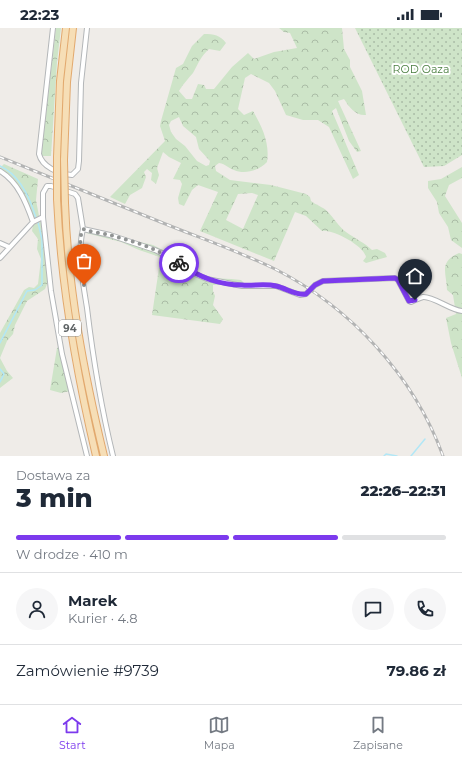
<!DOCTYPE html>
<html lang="pl">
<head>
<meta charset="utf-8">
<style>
  :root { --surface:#fff; --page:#f6f6f7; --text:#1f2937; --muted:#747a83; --line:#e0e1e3; --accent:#7c3aed }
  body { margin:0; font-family:Montserrat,sans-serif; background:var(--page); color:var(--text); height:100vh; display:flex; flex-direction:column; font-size:15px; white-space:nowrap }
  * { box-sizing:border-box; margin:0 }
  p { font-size:13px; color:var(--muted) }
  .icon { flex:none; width:22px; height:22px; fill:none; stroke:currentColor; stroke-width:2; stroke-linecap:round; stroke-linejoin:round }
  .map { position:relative; height:428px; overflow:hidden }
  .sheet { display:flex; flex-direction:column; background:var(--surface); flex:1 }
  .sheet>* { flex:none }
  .pin { position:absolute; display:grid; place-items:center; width:34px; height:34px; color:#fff; margin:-41px -17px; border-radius:50% 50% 50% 0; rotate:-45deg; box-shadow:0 0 4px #0007 }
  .pin .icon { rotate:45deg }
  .courier { position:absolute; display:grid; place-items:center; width:40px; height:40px; margin:-20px; border:3px solid #7c3aed; border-radius:50%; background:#fff; color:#222; box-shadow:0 1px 5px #0007 }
  .head em { font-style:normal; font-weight:800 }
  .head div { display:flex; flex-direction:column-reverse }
  .head { display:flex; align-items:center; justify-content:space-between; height:68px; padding:0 16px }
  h1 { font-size:26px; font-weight:800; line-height:30px }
  .bar { display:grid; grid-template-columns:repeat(4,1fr); gap:6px 4px; align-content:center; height:48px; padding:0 16px }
  .bar i { height:5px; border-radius:3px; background:var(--line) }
  .bar .active { background:var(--accent) }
  .bar p { grid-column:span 4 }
  .line { display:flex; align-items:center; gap:10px; padding:0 16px; border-top:1px solid var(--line) }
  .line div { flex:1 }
  .round { display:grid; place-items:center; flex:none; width:42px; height:42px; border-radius:21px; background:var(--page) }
  .status { display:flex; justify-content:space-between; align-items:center; height:28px; padding:0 20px; background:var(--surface); direction:ltr }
  .status svg { height:11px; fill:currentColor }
  .menu { display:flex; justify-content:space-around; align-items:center; height:56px; border-top:1px solid var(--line); background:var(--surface); font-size:11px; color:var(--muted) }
  .menu a { display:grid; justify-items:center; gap:2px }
  .menu .active { color:var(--accent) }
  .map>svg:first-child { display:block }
</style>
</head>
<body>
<div class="status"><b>22:23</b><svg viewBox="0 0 49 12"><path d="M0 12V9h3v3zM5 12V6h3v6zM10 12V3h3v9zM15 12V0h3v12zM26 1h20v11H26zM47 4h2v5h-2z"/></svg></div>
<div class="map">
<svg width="462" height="428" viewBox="0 0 462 428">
  <defs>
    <pattern id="forest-crowns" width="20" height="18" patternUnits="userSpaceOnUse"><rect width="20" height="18" fill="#cee4c8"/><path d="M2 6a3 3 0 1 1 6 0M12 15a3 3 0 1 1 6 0" fill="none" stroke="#aabca6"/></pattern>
    <pattern id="garden-dots" width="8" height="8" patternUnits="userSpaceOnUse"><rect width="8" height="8" fill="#cee4c8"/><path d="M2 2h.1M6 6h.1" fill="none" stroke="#aabca6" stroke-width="1.8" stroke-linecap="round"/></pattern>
  </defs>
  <rect width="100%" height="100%" fill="#efece8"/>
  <path fill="url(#forest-crowns)" fill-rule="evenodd" d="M56,0h5l-4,34 -6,94h-10z
    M279,0h63l2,21 6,11v7l12,24 4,24c-10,1 -17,-8 -22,-16l-6,2 23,50 -4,1 -8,-11 -13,-33 -4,3 27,64 -6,4 -24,-52 -11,-7h-15l-17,-5 -11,-24 -6,-8 -18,-9 -6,4 -7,31 6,6 9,-4c9,16 17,32 14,51 -7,8 -22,13 -33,8 -6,-2 -8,-6 -15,-7l-4,3 1,5 14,9 41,5 35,9 4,3 1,4c5,4 12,6 16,10 7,7 12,16 19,21 8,6 19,11 26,18l5,-1 8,4 2,4 -21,6 -3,-2 3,-4c-2,-11 -33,-28 -44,-26l-16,-15 -11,-4 -21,49 -74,-30 18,-39 -20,-7 -6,5 -8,16 -5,-2 -1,-6 4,-14 -2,-4 -7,-1 8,-16 -12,-6 -6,-5 -6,16 2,7 -3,9 -5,-4 1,-7 -5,-4 -3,3 2,5 -4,11 -12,7 -5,9 -15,-7 55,-56 -5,-15 1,-5 15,-53 7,-4 9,-18 12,-12c10,0 16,1 22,9l-6,8 -11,-2c-8,7 -11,15 -16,24 -5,6 -10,11 -14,18l7,8h6l6,-15 6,1 2,4h8l18,-22 16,-14 6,6 20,-7 23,-4 -7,-15 -6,-1zM179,89l4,9 13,11 3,12 11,12 -1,4 -3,1 -9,-5 -12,-15 -9,-7 -5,-7 -2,-7 2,-4zM252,165l6,2 -15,34 -17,-9 12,-26z
    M4,136l34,15 -2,21 3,16 -6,2 -13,-30 -8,-11 -12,-9z
    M462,139v11l-13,7 -4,11 17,27v25l-11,-8 -3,-13 -9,-14 -2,-11 -9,-14v-7l13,-2z
    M40,194l3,1 5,59 -3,7 -18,12 -12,24 -2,9 -6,7 -7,17 7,13 6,7 -13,10v-55l24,-43 5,-3 5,1 4,-4 3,-25 -4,-10 1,-10 -6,-8 1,-6z
    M87,202l66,15 14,7 1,3 9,7 3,-2c8,3 14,10 21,14 11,6 28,4 40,6l4,4 -32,1v6l2,5 -2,9 10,14 -3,5 -68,-9 7,-47 16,2 -1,-3 -8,-8 -27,-9 -18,-8 -35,-9z
    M459,225l3,1v124l-11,-35 -5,-25 10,-4 -3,-19 -6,-5c-1,-19 -8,-28 12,-37z
    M60,319l10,44 -9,2 -11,-3 7,-42z"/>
  <path fill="url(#garden-dots)" d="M355,0h107v127l-18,11 -20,1z"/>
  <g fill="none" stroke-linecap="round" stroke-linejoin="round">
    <path stroke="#b2e7f6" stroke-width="1.5" d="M0,138c20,9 30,32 36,52
      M0,315l27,-52 8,-1 7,-5v-45l-4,-18
      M0,341l4,5 -4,8
      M384,428l2,-2 11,2
      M411,428l14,-17"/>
    <defs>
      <path id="minor" d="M53,0l-14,126c3,13 20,20 33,21l6,-6 1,-8 2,-78 6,-55
        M0,143c18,11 26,31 33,51
        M43,189l8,74 11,63 25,102
        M83,201c-6,24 0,54 4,79 6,50 14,99 26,148
        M0,215l9,4
        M0,230l33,-36 10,-5v-24l4,-7h4l24,8 3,4 5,31 27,6 45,15 15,7 23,16 14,6 35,7h34l24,9 6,-1 9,-9 8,-4 72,-3 3,2 11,21 2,1c4,-2 8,-4 12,-5 10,-1 27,13 39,14"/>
      <path id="primary" d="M57,129l3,-76 6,-53
        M64,132l3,-78 6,-54
        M57,171c4,87 19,172 39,257
        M65,175c3,86 19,170 39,253"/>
    </defs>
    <use href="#minor" stroke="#b3b6b8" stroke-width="6"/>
    <use href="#primary" stroke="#e2a96e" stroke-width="8"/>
    <use href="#minor" stroke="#fff" stroke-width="4"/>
    <use href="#primary" stroke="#f6deb6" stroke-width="6"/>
    <defs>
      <path id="rail" d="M0,129c54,22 109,44 163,66 37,15 75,28 112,46 75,38 139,107 168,187"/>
    </defs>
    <use href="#rail" stroke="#b3b4b4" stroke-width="3"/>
    <use href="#rail" stroke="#fff" stroke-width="1.5" stroke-dasharray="4.5" stroke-linecap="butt"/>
    <defs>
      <path id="primary-bridge" d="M57,129v42
        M64,132l1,43"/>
    </defs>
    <use href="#primary-bridge" stroke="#e2a96e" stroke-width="8" stroke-linecap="butt"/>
    <use href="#primary-bridge" stroke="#f6deb6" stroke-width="6"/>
  </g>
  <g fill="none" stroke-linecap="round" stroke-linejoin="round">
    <path stroke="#919494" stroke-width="4" stroke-dasharray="0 7.2" d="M84,257l-4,-47 3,-9c8,3 18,4 27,6 23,6 49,14 69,28"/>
    <path stroke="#7c3aed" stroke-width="5" d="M179,235c18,13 40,22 63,22 12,1 23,-2 34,1 10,2 20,10 30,8l9,-9 8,-4 72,-3 3,2 11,21 6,-1"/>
  </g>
  <g text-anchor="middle" stroke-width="4" stroke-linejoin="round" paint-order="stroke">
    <rect fill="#fff" stroke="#8f9294" stroke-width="1" x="59" y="292" width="22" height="16" rx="3"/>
    <g font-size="10" font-weight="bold" fill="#5f6466">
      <text x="70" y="304">94</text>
    </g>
    <g font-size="11" fill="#497e3f" stroke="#fff">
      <text x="421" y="45">ROD Oaza</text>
    </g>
  </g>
</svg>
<div class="pin" style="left:84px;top:257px;background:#ea580c"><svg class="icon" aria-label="bag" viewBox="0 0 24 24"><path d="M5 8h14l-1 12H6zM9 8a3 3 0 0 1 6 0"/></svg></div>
<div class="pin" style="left:415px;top:272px;background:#1f2937"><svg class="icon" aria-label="home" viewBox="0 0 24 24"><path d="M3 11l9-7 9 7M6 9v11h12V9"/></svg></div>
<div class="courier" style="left:179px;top:235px"><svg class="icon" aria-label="bike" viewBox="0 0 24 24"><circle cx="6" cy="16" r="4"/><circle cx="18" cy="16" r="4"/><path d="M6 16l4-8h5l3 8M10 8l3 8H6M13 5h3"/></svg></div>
</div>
<section class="sheet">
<div class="head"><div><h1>3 min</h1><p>Dostawa za</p></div><em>22:26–22:31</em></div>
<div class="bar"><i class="active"></i><i class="active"></i><i class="active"></i><i></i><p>W drodze · 410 m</p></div>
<div class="line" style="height:72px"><a class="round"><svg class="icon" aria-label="person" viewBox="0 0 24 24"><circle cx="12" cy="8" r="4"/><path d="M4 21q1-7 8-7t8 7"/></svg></a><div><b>Marek</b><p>Kurier · 4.8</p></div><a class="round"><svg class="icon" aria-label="chat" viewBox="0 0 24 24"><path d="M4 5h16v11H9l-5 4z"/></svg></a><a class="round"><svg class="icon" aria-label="phone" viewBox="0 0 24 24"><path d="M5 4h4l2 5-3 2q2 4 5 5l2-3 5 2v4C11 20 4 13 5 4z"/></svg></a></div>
<div class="line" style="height:52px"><div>Zamówienie #9739</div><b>79.86 zł</b></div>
</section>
<nav class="menu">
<a class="active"><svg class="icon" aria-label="home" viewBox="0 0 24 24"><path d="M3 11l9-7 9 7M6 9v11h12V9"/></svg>Start</a>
<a><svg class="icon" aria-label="map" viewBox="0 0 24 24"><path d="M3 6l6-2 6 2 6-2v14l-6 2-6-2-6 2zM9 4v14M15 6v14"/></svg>Mapa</a>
<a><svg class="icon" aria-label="saved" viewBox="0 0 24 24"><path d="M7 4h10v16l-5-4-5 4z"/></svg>Zapisane</a>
</nav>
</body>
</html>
